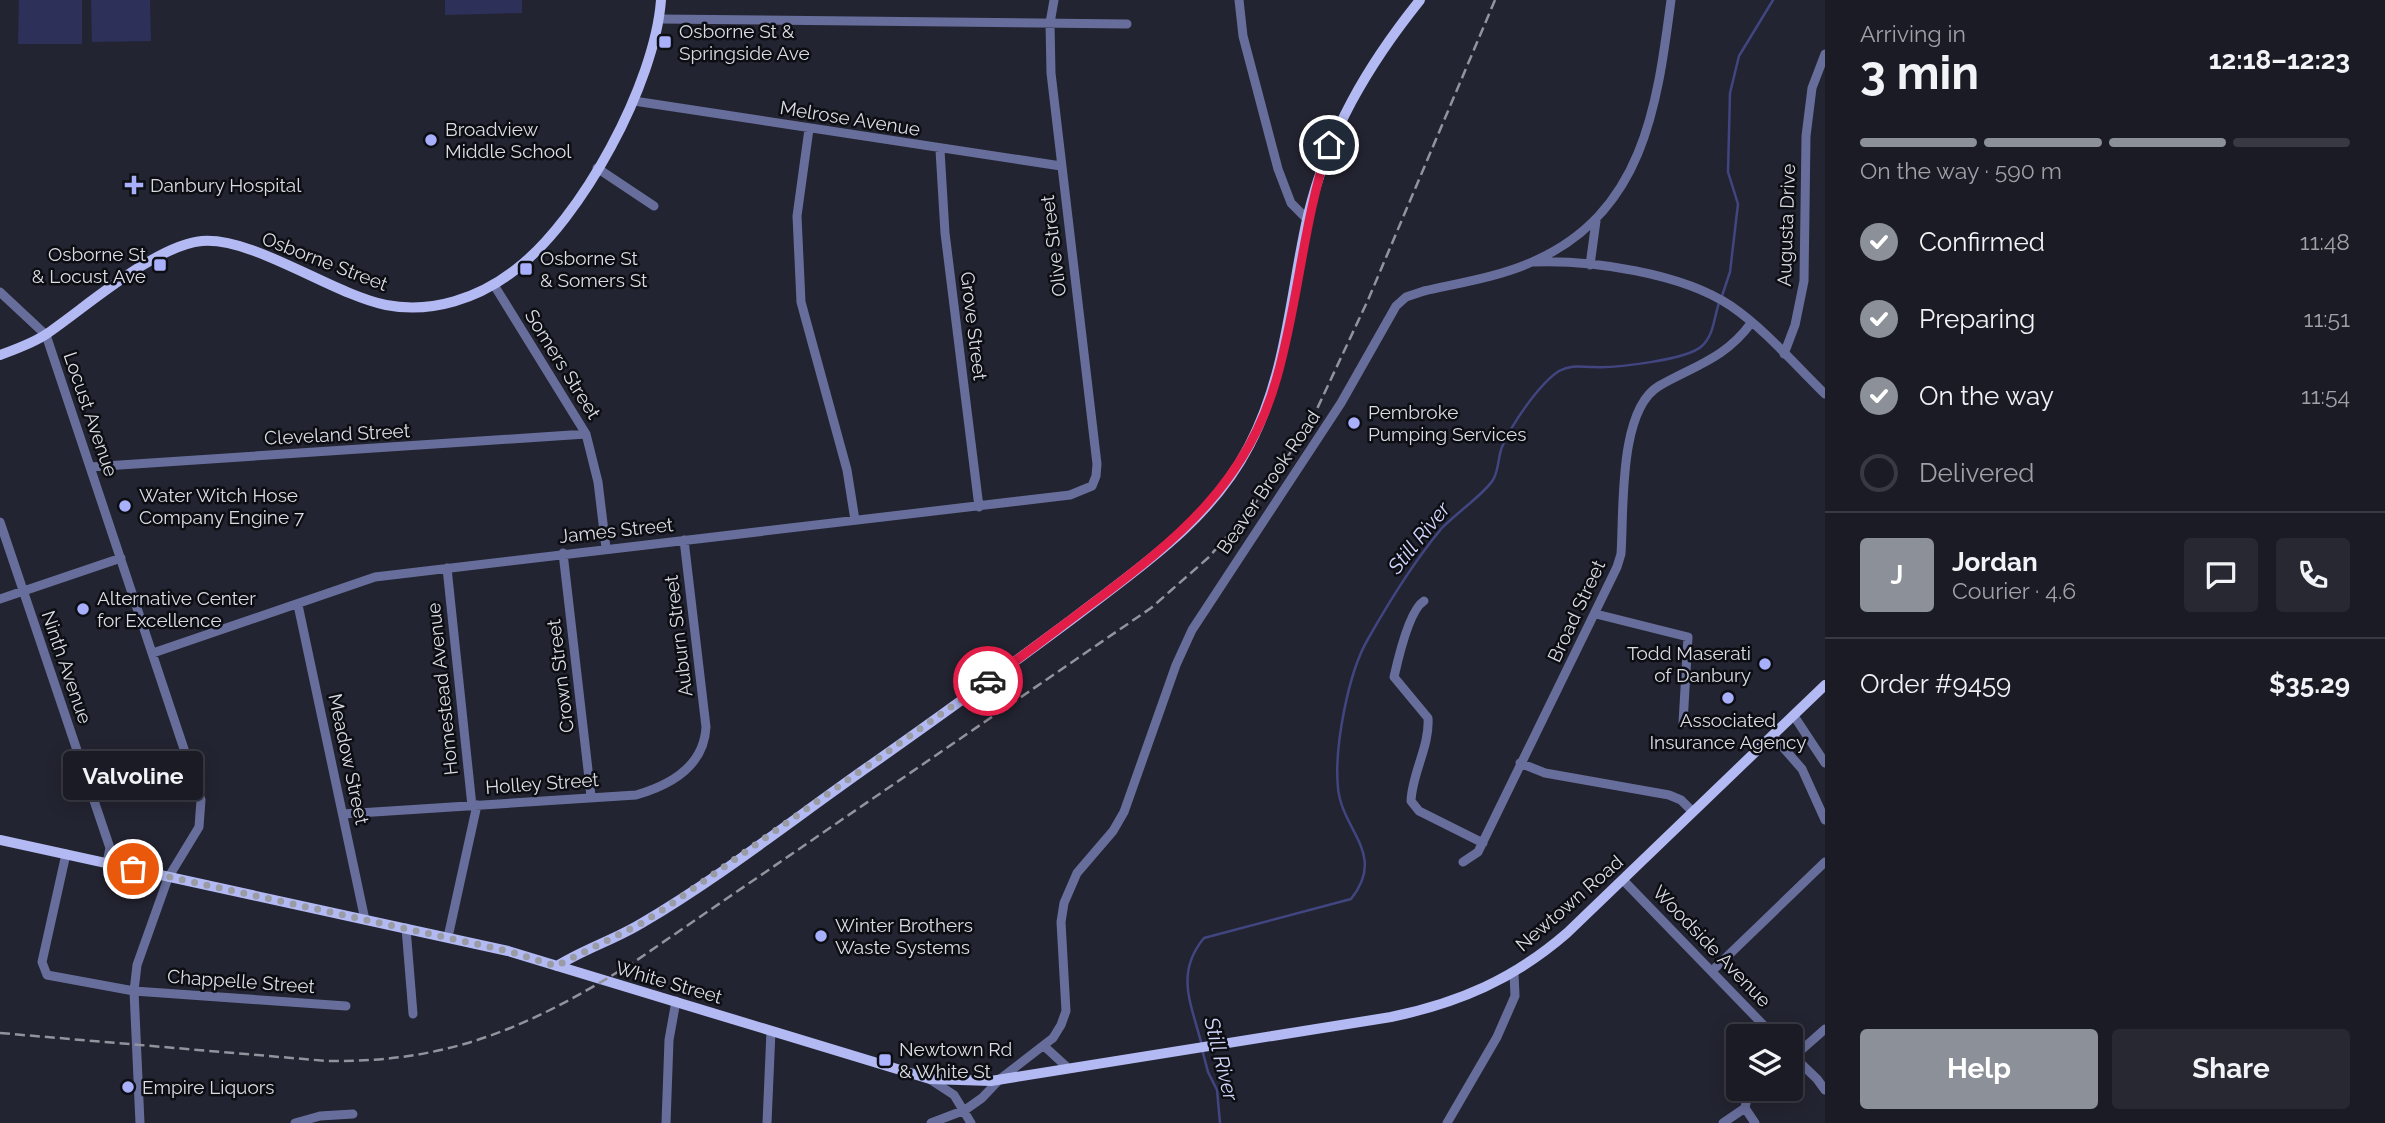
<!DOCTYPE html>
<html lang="en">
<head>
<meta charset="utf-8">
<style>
  :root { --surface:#1a1b25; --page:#272832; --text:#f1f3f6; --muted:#9fa1a7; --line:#383942; --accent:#8c9099 }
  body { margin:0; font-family:Raleway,sans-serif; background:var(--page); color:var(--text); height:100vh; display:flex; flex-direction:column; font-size:26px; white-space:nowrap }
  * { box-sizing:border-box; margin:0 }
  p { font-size:23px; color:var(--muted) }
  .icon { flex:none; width:38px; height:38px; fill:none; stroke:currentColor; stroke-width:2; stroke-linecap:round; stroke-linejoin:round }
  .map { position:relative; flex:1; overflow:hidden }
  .details { display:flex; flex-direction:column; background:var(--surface); width:560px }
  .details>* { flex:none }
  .controls { position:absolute; left:1726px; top:1024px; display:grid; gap:14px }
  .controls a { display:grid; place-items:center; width:77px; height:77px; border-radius:7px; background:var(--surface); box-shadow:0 4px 18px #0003,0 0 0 2px var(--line); font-size:35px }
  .pin { position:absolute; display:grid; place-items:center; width:60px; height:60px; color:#fff; margin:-30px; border:4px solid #fff; border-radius:50%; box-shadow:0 2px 7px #0007 }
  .courier { position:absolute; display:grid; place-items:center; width:70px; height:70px; margin:-35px; border:5px solid #e11d48; border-radius:50%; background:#fff; color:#222; box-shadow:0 2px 9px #0007 }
  .bubble { position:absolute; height:49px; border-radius:7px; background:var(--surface); box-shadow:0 4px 18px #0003,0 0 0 2px var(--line); font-size:23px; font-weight:700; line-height:49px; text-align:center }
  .head em { font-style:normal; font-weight:700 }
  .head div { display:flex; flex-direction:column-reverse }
  .head { display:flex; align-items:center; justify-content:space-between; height:119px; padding:0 35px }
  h1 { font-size:46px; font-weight:700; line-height:52px }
  .bar { display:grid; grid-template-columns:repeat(4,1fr); gap:10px 7px; align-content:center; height:84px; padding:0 35px }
  .bar i { height:9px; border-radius:5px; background:var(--line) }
  .bar .on { background:var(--accent) }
  .bar p { grid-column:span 4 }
  .line { display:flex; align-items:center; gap:18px; padding:0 35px; border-top:2px solid var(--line) }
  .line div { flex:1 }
  .round { display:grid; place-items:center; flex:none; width:74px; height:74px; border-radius:7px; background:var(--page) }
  ol { padding:0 35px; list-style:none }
  li { display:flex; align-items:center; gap:21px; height:77px }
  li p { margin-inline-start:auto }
  li .icon { padding:7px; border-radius:50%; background:var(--accent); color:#fff; stroke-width:4 }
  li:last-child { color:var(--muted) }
  li i { width:38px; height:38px; border:4px solid var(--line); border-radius:50% }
  .button { display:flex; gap:14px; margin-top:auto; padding:14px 35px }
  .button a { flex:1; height:80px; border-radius:7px; background:var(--accent); color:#fff; font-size:28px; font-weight:700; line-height:80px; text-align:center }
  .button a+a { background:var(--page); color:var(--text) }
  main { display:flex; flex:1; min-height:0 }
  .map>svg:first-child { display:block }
</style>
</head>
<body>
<main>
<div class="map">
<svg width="1825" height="1123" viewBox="0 0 1825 1123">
  <rect width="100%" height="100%" fill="#232431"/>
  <path fill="#2d3058" d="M19,0h63v44h-64z
    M91,0h59l1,41 -59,1z
    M445,0h77v13l-77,2z"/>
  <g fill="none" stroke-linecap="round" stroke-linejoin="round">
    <path stroke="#414580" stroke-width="2.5" d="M1722,296l8,-24 8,-68 -10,-32 2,-79 9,-37 34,-56
      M1201,1042c-10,-39 -26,-69 3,-104l147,-39c36,-45 -9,-68 -13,-111 -4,-40 10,-115 30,-149 22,-39 45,-76 73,-110 12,-13 48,-39 53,-51 5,-10 4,-21 8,-31 9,-22 37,-63 57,-76 13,-7 22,-4 35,-4 22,1 93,-7 108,-21 12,-11 12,-29 17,-43
      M1202,1049l6,23 9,18 3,33"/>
    <path stroke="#686e9b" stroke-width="9" d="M1239,0l4,36 35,133 13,34 16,16
      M660,19l467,5
      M634,101l427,65
      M809,129l-12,87 4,86 46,168 8,50
      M940,150l5,83 34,274
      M597,168l57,38
      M1534,262c58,-2 148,11 197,44 35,24 64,59 94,88
      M1590,265l6,-44
      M494,285l92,149 12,48 8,66
      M0,292l46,43 155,465 -2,27 -31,51 -31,87 -3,26 6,132
      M1784,354l11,-29 9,-44 2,-145 6,-48 13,-34
      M90,467l496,-33
      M0,522l110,326 -3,15
      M563,553l28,243
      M447,568l25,238
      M0,599l121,-41
      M1424,601c-15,9 -26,58 -30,76l34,41c2,28 -16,55 -17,83l8,10 64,32
      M298,605l67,315
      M1596,614l92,23 -5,86
      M153,653l222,-76 695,-82 22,-9 4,-10 1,-12 -46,-391 -1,-50 4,-23
      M1794,716l31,47
      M1773,736l29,33 23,51
      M1520,763l25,10 124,22 12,5 12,12
      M343,814l293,-19c35,-10 68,-29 70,-68l-22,-187
      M66,854l-24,108 5,13 87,16 212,15
      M1463,862l15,-10 139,-285 4,-13c3,-42 -3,-144 38,-168 35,-20 67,-28 92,-63
      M1623,880l151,156
      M406,928l7,86
      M448,937l29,-132
      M1713,970l112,-108
      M1044,1046l24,22
      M1790,1053l27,26 8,11
      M1790,1060l35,-31
      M931,1080l23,15 17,28
      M1745,1108l2,-10 11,-10
      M295,1123l25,-7 33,-2
      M666,1123l3,-83 7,-39
      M767,1123l4,-92
      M931,1123l34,-13 17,-12 18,-19 53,-41 8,-13 5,-14 -5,-89 3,-19 13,-30 36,-42 11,-19 52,-147 16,-35 149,-227 55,-97 10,-9 18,-6c35,-8 74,-14 108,-29 111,-48 125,-154 139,-262
      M1447,1123l50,-86 18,-41 -1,-23
      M1723,1123l22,-15 10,15"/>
    <path stroke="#b3baf3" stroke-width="10" d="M0,355c16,-6 34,-12 48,-22 38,-26 108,-88 154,-92 52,-4 130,53 184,64 46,9 93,-7 129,-35 67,-51 140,-187 146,-270
      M0,840l508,111 422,128 61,2 400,-64c68,-14 123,-38 176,-84l258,-248
      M557,966c27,-17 57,-26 85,-43 80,-47 154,-106 230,-159 67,-47 133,-95 199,-144 66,-51 139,-98 178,-174 38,-73 41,-152 59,-231 20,-82 59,-149 112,-215"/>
    <path stroke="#92939d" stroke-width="2.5" stroke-dasharray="10 5" stroke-linecap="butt" d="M0,1033l327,28c125,2 207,-36 310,-101l514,-352 58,-51 42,-48 58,-83 59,-126 127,-300"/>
  </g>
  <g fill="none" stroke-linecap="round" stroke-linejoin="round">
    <path stroke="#9a9ca5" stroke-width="7" stroke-dasharray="0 12.6" d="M133,869l375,82 48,15 84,-42 27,-17 321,-226"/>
    <path stroke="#e11d48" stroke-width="9" d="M988,681c36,-26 71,-53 106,-79 84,-63 154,-120 183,-225 22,-77 26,-156 52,-232"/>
  </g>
  <g fill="#a8b0fc" stroke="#0d0e13" stroke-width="2.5">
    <rect x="658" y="35" width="14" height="14" rx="3.5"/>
    <circle cx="431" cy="140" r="7"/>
    <path d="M130.5 174.5h7v7h7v7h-7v7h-7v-7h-7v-7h7z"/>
    <rect x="153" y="258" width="14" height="14" rx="3.5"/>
    <rect x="519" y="262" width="14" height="14" rx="3.5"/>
    <circle cx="1354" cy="423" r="7"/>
    <circle cx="125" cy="506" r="7"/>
    <circle cx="83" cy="609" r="7"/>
    <circle cx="1765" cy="664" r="7"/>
    <circle cx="1728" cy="698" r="7"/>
    <circle cx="821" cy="936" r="7"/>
    <rect x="878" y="1053" width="14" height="14" rx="3.5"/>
    <circle cx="128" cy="1087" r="7"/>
  </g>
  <g text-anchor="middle" stroke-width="5" stroke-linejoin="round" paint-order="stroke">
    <g font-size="19" fill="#dadce4" stroke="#0d0e13" text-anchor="start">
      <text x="679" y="38">Osborne St &amp;<tspan x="679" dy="22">Springside Ave</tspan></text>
      <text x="445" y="136">Broadview<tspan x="445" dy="22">Middle School</tspan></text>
      <text x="150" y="192">Danbury Hospital</text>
      <text x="146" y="261" text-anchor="end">Osborne St<tspan x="146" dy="22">&amp; Locust Ave</tspan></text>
      <text x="540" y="265">Osborne St<tspan x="540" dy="22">&amp; Somers St</tspan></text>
      <text x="1368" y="419">Pembroke<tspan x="1368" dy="22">Pumping Services</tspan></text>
      <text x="139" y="502">Water Witch Hose<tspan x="139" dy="22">Company Engine 7</tspan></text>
      <text x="97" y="605">Alternative Center<tspan x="97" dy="22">for Excellence</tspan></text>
      <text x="1751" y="660" text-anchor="end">Todd Maserati<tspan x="1751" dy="22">of Danbury</tspan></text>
      <text x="1728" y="727" text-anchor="middle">Associated<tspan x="1728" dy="22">Insurance Agency</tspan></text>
      <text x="835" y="932">Winter Brothers<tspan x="835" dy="22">Waste Systems</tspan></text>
      <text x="899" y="1056">Newtown Rd<tspan x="899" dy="22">&amp; White St</tspan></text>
      <text x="142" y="1094">Empire Liquors</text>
    </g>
    <g font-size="19" fill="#dadce4" stroke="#0d0e13">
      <text transform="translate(850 118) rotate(9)" y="7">Melrose Avenue</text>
      <text transform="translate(1786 225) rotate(-88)" y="7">Augusta Drive</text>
      <text transform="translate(1053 246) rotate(-97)" y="7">Olive Street</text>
      <text transform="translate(325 261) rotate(21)" y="7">Osborne Street</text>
      <text transform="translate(974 326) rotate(83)" y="7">Grove Street</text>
      <text transform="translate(563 364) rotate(58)" y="7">Somers Street</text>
      <text transform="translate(91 414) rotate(71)" y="7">Locust Avenue</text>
      <text transform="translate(337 434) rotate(-3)" y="7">Cleveland Street</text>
      <text transform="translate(1268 482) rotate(-56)" y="7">Beaver Brook Road</text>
      <text transform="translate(616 530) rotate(-6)" y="7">James Street</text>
      <text transform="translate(1576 611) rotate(-65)" y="7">Broad Street</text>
      <text transform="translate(678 636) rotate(-97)" y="7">Auburn Street</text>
      <text transform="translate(67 667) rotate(71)" y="7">Ninth Avenue</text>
      <text transform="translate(560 676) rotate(-97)" y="7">Crown Street</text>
      <text transform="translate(442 689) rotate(-96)" y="7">Homestead Avenue</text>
      <text transform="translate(349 759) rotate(78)" y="7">Meadow Street</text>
      <text transform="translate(542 783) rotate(-4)" y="7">Holley Street</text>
      <text transform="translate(1569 903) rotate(-41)" y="7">Newtown Road</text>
      <text transform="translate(1712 946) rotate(46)" y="7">Woodside Avenue</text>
      <text transform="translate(241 981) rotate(4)" y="7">Chappelle Street</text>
      <text transform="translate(669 982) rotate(16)" y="7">White Street</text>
    </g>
    <g font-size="21" font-style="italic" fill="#d0d5fa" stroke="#0d0e13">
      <text transform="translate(1419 538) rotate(-51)" y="7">Still River</text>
      <text transform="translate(1221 1059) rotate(76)" y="7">Still River</text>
    </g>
  </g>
</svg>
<div class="controls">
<a><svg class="icon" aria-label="layers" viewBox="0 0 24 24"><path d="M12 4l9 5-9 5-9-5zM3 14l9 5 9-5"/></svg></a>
</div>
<div class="pin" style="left:133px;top:869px;background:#ea580c"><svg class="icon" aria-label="bag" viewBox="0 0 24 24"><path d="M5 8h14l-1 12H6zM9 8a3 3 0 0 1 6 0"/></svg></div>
<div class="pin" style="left:1329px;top:145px;background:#1f2937"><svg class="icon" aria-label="home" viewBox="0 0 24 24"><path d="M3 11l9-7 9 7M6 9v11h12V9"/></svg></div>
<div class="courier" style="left:988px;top:681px"><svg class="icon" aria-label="car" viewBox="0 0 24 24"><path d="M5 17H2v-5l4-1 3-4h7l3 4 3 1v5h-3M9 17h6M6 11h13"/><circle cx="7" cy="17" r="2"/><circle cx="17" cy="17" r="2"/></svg></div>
<div class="bubble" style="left:63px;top:751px;width:140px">Valvoline</div>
</div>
<section class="details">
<div class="head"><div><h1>3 min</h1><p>Arriving in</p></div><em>12:18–12:23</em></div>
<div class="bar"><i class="on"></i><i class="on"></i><i class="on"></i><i></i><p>On the way · 590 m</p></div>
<ol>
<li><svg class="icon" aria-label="check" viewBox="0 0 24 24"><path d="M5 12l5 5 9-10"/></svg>Confirmed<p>11:48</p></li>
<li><svg class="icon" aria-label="check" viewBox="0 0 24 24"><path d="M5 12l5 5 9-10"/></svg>Preparing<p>11:51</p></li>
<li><svg class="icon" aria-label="check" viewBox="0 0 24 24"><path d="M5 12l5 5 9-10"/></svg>On the way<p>11:54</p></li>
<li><i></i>Delivered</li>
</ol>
<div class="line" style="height:126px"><b class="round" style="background:var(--accent);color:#fff">J</b><div><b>Jordan</b><p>Courier · 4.6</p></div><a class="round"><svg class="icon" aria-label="chat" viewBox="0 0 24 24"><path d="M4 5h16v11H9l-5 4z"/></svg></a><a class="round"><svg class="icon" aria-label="phone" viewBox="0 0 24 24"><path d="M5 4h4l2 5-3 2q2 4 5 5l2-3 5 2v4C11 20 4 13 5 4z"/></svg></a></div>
<div class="line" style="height:91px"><div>Order #9459</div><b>$35.29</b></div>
<div class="button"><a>Help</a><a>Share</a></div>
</section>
</main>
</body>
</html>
